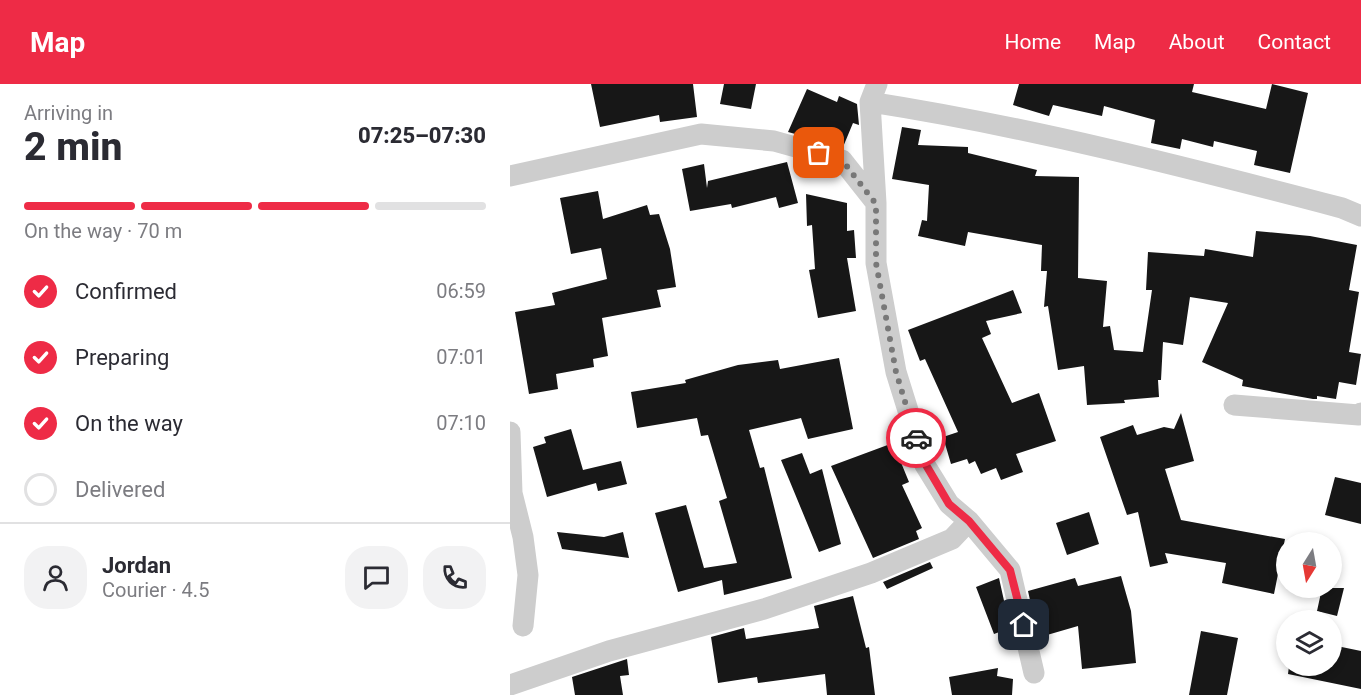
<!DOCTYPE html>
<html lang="en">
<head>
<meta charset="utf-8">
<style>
  :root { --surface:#fff; --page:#f2f2f3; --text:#2b2b33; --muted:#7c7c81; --line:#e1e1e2; --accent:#ee2b46 }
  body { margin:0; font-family:Roboto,sans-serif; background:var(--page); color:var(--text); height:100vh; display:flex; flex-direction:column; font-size:22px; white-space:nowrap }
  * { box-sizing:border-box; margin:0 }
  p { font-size:20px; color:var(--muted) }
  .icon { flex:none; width:33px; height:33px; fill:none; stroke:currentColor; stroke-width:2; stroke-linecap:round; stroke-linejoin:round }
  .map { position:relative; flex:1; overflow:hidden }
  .panel { display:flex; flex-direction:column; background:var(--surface); width:510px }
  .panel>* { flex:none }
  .needle { width:39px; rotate:191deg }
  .tools { position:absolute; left:766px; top:448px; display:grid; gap:12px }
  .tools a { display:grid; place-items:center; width:66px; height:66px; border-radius:50%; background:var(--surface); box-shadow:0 3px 9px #0003; font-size:30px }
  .pin { position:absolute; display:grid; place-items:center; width:51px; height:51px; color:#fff; margin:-26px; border-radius:12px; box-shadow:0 3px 9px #0006 }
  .courier { position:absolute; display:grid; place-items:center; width:60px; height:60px; margin:-30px; border:4px solid #ee2b46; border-radius:50%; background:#fff; color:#222; box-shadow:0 2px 8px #0007 }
  .summary em { font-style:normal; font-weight:800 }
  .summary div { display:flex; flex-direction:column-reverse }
  .summary { display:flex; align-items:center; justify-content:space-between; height:102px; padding:0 24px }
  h1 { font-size:39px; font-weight:800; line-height:45px }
  .bar { display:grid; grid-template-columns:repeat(4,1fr); gap:9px 6px; align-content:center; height:72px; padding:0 24px }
  .bar i { height:8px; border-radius:4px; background:var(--line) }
  .bar .selected { background:var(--accent) }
  .bar p { grid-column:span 4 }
  .line { display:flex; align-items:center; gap:15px; padding:0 24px; border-top:2px solid var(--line) }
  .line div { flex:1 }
  .round { display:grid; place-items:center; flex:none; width:63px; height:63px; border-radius:24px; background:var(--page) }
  ol { padding:0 24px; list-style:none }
  li { display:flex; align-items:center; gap:18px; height:66px }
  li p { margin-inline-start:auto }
  li .icon { padding:6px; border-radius:50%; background:var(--accent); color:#fff; stroke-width:4 }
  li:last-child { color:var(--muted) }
  li i { width:33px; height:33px; border:3px solid var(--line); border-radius:50% }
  header { display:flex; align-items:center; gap:36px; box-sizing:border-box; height:84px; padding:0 30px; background:var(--accent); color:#fff }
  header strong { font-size:28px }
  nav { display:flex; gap:33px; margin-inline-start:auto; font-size:21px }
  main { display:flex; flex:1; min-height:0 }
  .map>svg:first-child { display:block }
</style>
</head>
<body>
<header>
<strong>Map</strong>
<nav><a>Home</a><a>Map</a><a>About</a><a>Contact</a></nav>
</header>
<main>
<section class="panel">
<div class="summary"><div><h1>2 min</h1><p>Arriving in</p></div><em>07:25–07:30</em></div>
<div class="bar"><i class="selected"></i><i class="selected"></i><i class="selected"></i><i></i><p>On the way · 70 m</p></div>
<ol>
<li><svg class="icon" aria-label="check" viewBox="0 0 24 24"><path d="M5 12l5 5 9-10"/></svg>Confirmed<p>06:59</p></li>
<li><svg class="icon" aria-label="check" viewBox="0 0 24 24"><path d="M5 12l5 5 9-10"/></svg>Preparing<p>07:01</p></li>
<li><svg class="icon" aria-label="check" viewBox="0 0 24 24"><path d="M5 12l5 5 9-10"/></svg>On the way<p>07:10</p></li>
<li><i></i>Delivered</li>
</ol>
<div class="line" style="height:108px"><a class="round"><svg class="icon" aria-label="person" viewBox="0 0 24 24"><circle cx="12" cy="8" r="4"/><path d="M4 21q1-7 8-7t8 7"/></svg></a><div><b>Jordan</b><p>Courier · 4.5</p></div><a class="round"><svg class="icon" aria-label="chat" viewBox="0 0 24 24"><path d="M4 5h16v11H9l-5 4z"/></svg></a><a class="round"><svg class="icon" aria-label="phone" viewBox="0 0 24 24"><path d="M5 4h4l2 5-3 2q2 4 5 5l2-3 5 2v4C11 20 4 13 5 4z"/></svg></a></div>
</section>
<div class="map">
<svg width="851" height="611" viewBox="0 0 851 611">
  <rect width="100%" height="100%" fill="#fff"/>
  <path fill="#171717" d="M81,0h102l4,33 -37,5 -1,-7 -59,12z
    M214,0h32l-5,25 -31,-5z
    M509,0h175l-2,8 74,17 6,-25 36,9 -18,80 -36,-8 3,-14 -43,-10 -1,6 -31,-8 -2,10 -29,-6 4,-23 -51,-14 -2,10 -49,-11 -4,11 -36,-11z
    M297,5l30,13 2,-6 18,8 2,21 -6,-2 -10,24 -55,-15z
    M392,43l19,3 -3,15 50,2v6l69,17 -2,6 44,1 -1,101 29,3 -4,46 7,-1 4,24 29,2 9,-62h-6l2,-38 56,4 1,-7 48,8 3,-26 54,5 47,9 -8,45 10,2 -10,60 12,2 -5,31 -17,-3 -3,17 -19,-3v3h-4l-71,-13 1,-6 -41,-18 26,-59 -38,-6 -7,48 -20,-3 -2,38h-3l1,17 -35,3 1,3 -38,2 -3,-39 -26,4 -10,-64 -4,1 3,-36h-6l1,-26 -74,-13 -3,14 -47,-10 4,-16 5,1 2,-36 -37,-6z
    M277,78l11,41 -19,5 -3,-11 -44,11 -1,-4 -41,7 -8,-42 22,-5 3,24 1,-7z
    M88,107l5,28 44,-14 3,10 9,-1 11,35 6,38 -19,3 4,17 -59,11 6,38 -15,3 1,8 -38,7 2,15 -29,5 -14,-82 40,-7 -3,-12 55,-14 -6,-31 -30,6 -11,-56z
    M296,110l41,9v28l7,-1 2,28h-9l9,53 -38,7 -9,-48 6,-1 -3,-44 -5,1z
    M503,206l9,23 -36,8 5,13 -9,4 30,65 27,-10 17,48 -40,13 7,18 -22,8 -5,-12 -15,6 -6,-13 -6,3 -2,-5 -16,5 -8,-27 15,-5 -33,-73 -5,2 -12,-31z
    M329,274l14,71 -45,10 -7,-21 -52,12 11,38 4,-1 28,111 -68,17 -2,-15 -44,12 -23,-79 31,-8 18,63 33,-5 -18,-62 8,-3 -19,-63 -7,1 -4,-18 -60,10 -6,-36 55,-9 -1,-3 53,-15 40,-5 2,9z
    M671,329l13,48 -29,8 16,51 104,19 -11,55 -52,-11 4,-20 -61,-10 3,10 -18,4 -12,-55 -11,3 -27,-78 33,-12 4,10 27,-8 10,2z
    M61,345l12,41 38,-9 6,23 -29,7 -2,-8 -49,14 -14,-50 13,-4 -2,-6z
    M383,359l16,39 -7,3 20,43 -6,3 3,8 -46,19 -42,-92z
    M292,369l8,21 12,-5 19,75 -22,8 -38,-92z
    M825,393l26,6v41l-36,-9z
    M579,428l10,32 -32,11 -11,-32z
    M47,448l47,5 19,-5 6,26 -67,-9z
    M420,478l3,6 -46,21 -4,-7z
    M611,492l10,35 5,52 -54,6 -4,-43 -31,9 -5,-19 -8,2 -6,-27 47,-13 3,8z
    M489,494l11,50 -16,6 -18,-47z
    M812,504h22l-7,28 -20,-5z
    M343,512l13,52 3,-1 6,48h-48l-2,-21 -67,9 -1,-6 -39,6 -7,-46 33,-9 2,11 73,-11 -5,-22z
    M691,547l37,7 -11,57h-38z
    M822,561l29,6v38l-73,-15 1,-8h43z
    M117,575l2,16 -9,1 3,19h-48l-3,-18z
    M488,584l-1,8 16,3 -1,16h-60l-3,-18z"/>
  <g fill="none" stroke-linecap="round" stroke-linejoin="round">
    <path stroke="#cdcdcd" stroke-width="21" d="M367,0l-7,18 6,101v60l20,109 29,93 24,39 20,17 41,49 24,103
      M360,18c160,25 316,65 472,106l19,8
      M0,92l191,-42 73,7 68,19 34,43
      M724,321l125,10 2,-2
      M0,348l2,61 11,44 5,38 -5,51
      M0,601l99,-34 155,-42 107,-36 81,-34 17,-18"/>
  </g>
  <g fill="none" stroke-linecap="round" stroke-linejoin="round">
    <path stroke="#787878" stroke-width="6" stroke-dasharray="0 10.8" d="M309,69l23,7 34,44v59l20,109 20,66"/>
    <path stroke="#ee2b46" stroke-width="8" d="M406,354l10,27 23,39 20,17 41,49 14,55"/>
  </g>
</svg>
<div class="tools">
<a><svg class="needle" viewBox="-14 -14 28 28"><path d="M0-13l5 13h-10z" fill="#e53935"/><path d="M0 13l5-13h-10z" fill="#7c7c81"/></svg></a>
<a><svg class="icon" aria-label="layers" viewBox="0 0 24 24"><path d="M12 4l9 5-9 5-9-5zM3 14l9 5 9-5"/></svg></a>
</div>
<div class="pin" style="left:309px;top:69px;background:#ea580c"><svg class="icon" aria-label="bag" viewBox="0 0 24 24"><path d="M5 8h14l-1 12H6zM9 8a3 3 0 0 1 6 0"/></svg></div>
<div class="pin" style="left:514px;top:541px;background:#1f2937"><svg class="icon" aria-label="home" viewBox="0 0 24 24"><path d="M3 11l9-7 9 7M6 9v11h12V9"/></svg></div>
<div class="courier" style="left:406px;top:354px"><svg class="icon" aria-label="car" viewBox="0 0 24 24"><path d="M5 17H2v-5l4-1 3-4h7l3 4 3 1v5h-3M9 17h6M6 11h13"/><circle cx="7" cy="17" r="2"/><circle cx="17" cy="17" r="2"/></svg></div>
</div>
</main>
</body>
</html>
